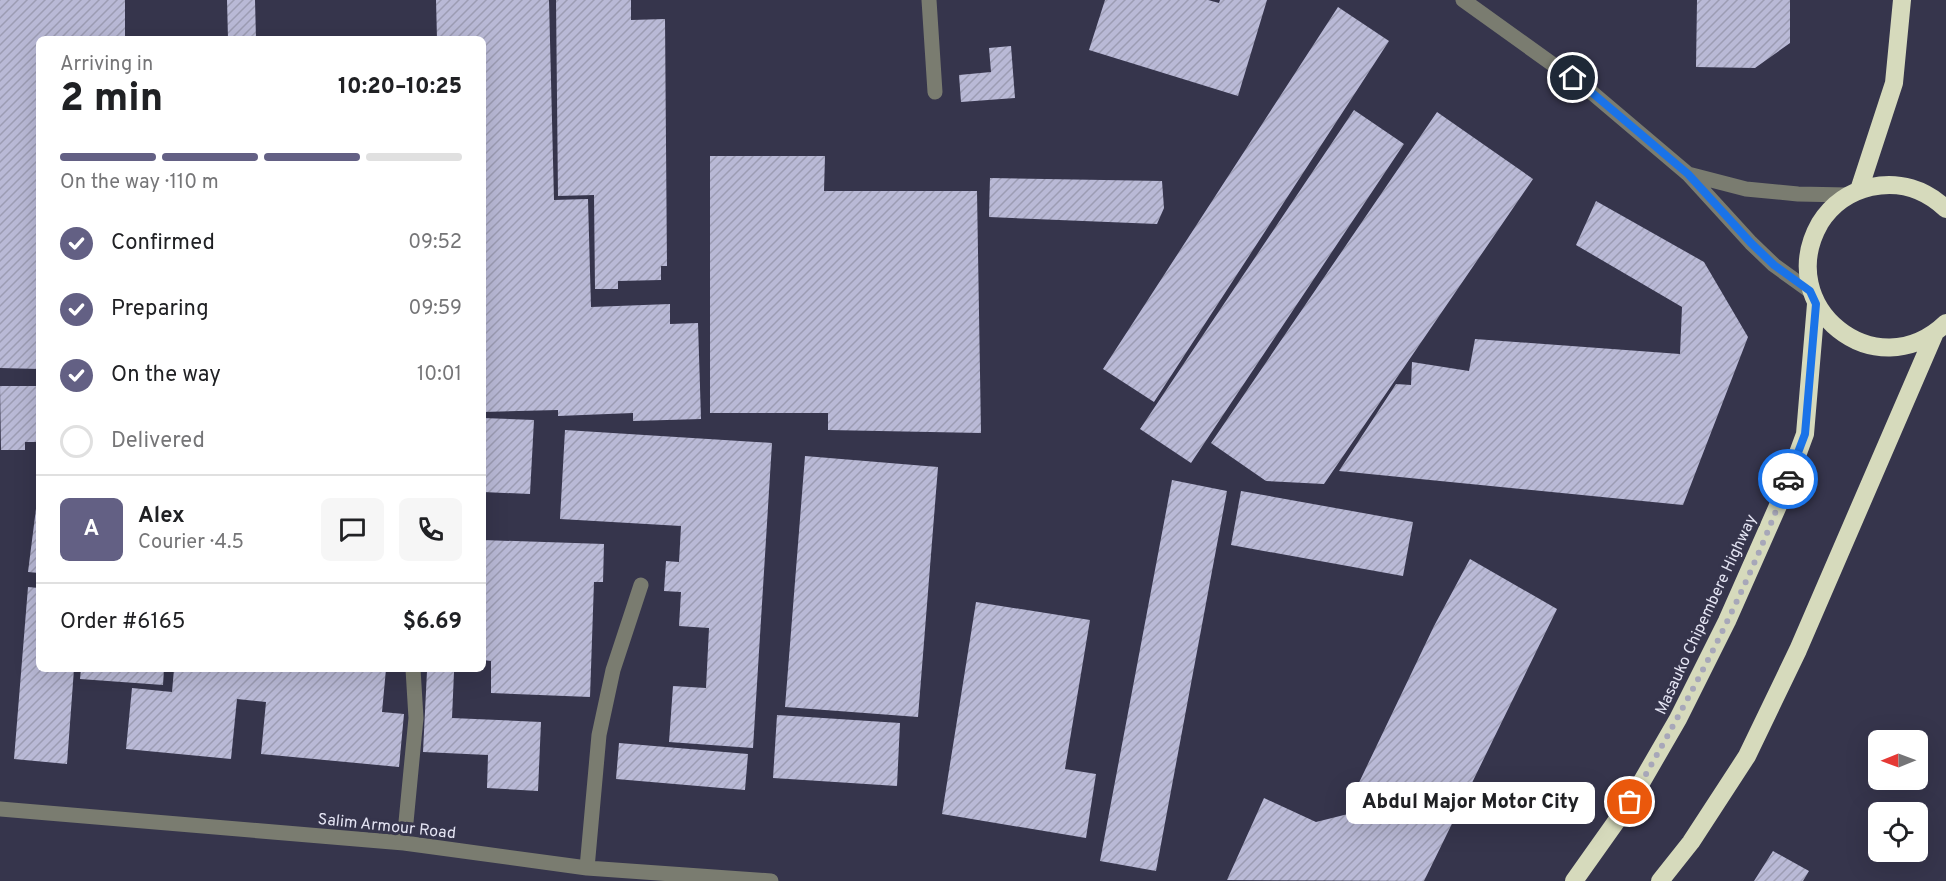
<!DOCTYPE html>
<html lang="en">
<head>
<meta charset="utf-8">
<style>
  :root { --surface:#fff; --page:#f6f6f6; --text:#202124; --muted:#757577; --line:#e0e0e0; --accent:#636084 }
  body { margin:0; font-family:Overpass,sans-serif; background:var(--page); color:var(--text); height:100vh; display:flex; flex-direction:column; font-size:22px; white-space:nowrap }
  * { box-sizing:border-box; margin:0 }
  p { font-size:20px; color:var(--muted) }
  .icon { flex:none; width:33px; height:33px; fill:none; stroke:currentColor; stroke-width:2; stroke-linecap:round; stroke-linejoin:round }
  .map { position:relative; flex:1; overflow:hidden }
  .sheet { position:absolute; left:36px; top:36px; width:450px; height:636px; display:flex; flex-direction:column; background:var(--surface); border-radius:9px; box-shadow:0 6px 24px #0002 }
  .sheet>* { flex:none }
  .needle { width:39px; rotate:269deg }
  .controls { position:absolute; left:1868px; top:730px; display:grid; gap:12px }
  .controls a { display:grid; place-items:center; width:60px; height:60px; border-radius:9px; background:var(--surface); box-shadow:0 6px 24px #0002; font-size:30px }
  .pin { position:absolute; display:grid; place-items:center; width:51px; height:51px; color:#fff; margin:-26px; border:3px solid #fff; border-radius:50%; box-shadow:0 2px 6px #0007 }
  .courier { position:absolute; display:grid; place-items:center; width:60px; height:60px; margin:-30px; border:4px solid #1a73e8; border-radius:50%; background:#fff; color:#222; box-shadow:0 2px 8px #0007 }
  .bubble { position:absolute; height:42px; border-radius:9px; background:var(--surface); box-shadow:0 6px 24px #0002; font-size:20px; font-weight:800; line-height:42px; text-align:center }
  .summary em { font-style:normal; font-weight:800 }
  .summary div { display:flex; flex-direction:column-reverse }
  .summary { display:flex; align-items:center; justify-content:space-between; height:102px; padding:0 24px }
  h1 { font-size:39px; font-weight:800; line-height:45px }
  .bar { display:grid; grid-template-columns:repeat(4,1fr); gap:9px 6px; align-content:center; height:72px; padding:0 24px }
  .bar i { height:8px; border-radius:4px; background:var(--line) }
  .bar .current { background:var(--accent) }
  .bar p { grid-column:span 4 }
  .line { display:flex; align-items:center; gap:15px; padding:0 24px; border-top:2px solid var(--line) }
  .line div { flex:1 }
  .round { display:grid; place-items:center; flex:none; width:63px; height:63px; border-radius:9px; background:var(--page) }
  ol { padding:0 24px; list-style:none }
  li { display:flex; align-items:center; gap:18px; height:66px }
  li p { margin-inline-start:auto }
  li .icon { padding:6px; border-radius:50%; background:var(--accent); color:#fff; stroke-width:4 }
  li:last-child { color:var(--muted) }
  li i { width:33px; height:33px; border:3px solid var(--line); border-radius:50% }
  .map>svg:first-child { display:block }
</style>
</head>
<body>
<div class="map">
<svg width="1946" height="881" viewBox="0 0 1946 881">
  <defs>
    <pattern id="building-hatch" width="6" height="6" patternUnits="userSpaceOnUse" patternTransform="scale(1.5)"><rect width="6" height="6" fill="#b9b9d6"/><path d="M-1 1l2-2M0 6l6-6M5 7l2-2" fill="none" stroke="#9c9cb3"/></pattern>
  </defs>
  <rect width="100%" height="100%" fill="#36354c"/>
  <path fill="url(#building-hatch)" d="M0,0h125v39l-82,-1v1h-4v330l-39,-1z
    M227,0h28l1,39h-28z
    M436,0h113l5,200 34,-1 3,108 79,-3v20l28,-1 3,96 -68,2v-8l-75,3v-6l-75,2v-373h-46z
    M556,0h75v20l34,-1 2,247h-6v14l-43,1v8h-23l-1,-94 -36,1z
    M1105,0h103l11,3 1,-3h47l-29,96 -149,-46z
    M1697,0h93v43l-35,25 -59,-1z
    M1338,7l51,34 -235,361 -51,-33z
    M1011,46l4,52 -54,4 -2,-27 32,-3 -2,-24z
    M1354,110l50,34 -213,319 -51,-34z
    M1437,112l96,67 -209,305 -58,-3 -55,-38z
    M710,156h115l-1,35h153l4,242 -153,-3v-17h-118z
    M990,178l172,3 2,27 -7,16 -168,-7z
    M1596,201l108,61 44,75 -65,168 -344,-34 57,-87 15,1 1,-23 57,9 6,-32 205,15 2,-47 -106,-62z
    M0,386h39v56h-14v8h-24z
    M483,418l51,2 -4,74 -47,-2z
    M565,430l207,13 -19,305 -84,-6 4,-56 33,2 3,-60 -30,-2 2,-34 -17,-1 2,-30 13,1 2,-36 -121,-7z
    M805,456l133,11 -20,250 -133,-10z
    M1172,480l55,11 -71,380 -56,-10z
    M1241,491l172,31 -10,54 -172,-31z
    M38,493h1v80l-11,-1z
    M483,540l121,4 -1,38h-9l-4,115 -99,-4v-32l-8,-1z
    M1470,559l87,50 -133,272 -197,-1 37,-82 52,24 32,-8 6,-21 80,-167z
    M28,587l11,1v81h35l-7,95 -53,-5z
    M976,602l114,18 -25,149 31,5 -10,64 -144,-24z
    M81,669h83l-1,16 -83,-6z
    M174,669h212l-4,43 22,2 -5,53 -138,-13 5,-52 -29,-3 -6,60 -105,-10 6,-61 40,4z
    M427,671l27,1 -2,46 89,4 -3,69 -51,-3 1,-33 -65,-3z
    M777,715l123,8 -3,63 -124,-8z
    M619,743l129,11 -3,36 -129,-11z
    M1773,851l36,20 -6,10h-49z"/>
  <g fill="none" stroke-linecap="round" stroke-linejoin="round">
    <path stroke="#7a7c70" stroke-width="15" d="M929,0l6,92
      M1463,0l127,91 98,83 63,69 23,22 36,26
      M1688,174l58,15 52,5 49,1
      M0,809l404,34 183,25 184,13
      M404,843l12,-125 -3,-49
      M587,868l12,-133 14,-65 28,-85"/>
    <path stroke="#d6dabc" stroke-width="18" d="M1859,190l35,-107 8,-83
      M1946,209c-21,-20 -47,-28 -75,-22 -22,5 -39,17 -51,36 -48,84 56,167 126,100
      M1574,881l56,-79 48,-83 49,-98 54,-122 24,-65 11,-130
      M1660,881l31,-39 56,-86 51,-106 136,-315"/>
  </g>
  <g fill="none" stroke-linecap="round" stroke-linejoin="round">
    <path stroke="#a7a7b9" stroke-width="6" stroke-dasharray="0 10.8" d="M1630,802c60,-104 117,-210 158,-323"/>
    <path stroke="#1a73e8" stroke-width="8" d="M1573,78l17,13 98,83 63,69 23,22 36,26 6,13 -11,130 -17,45"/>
  </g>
  <g text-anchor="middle" stroke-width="6" stroke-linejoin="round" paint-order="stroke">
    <g font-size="16" fill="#e4e4f3" stroke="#36354c">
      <text transform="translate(1705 614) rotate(-65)" y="6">Masauko Chipembere Highway</text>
      <text transform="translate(387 825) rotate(6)" y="6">Salim Armour Road</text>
    </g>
  </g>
</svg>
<div class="controls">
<a><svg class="needle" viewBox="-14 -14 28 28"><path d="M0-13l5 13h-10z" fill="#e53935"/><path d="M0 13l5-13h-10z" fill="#757577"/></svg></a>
<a><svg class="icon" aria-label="locate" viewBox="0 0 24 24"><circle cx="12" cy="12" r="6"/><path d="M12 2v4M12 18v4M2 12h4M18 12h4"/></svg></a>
</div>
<div class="pin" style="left:1630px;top:802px;background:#ea580c"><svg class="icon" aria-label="bag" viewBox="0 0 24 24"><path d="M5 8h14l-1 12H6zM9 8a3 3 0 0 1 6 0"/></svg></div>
<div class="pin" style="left:1573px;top:78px;background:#1f2937"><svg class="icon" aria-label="home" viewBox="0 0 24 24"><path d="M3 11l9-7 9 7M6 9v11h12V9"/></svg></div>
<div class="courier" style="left:1788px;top:479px"><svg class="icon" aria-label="car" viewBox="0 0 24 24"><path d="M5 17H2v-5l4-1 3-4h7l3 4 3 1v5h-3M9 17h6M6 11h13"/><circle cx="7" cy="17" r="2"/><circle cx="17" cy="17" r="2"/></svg></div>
<div class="bubble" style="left:1346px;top:782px;width:249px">Abdul Major Motor City</div>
<section class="sheet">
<div class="summary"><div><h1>2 min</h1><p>Arriving in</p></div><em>10:20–10:25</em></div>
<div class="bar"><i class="current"></i><i class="current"></i><i class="current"></i><i></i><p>On the way · 110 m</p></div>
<ol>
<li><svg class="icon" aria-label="check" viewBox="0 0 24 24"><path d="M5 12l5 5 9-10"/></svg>Confirmed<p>09:52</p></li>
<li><svg class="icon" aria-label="check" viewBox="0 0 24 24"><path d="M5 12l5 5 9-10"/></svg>Preparing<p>09:59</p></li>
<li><svg class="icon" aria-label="check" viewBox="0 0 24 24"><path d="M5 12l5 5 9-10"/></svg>On the way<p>10:01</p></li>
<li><i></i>Delivered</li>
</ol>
<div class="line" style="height:108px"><b class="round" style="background:var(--accent);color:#fff">A</b><div><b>Alex</b><p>Courier · 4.5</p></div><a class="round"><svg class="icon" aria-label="chat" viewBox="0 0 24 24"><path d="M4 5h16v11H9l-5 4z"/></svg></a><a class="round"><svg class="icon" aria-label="phone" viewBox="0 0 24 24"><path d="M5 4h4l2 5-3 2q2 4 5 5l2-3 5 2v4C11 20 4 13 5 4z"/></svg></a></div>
<div class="line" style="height:78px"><div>Order #6165</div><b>$6.69</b></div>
</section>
</div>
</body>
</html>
